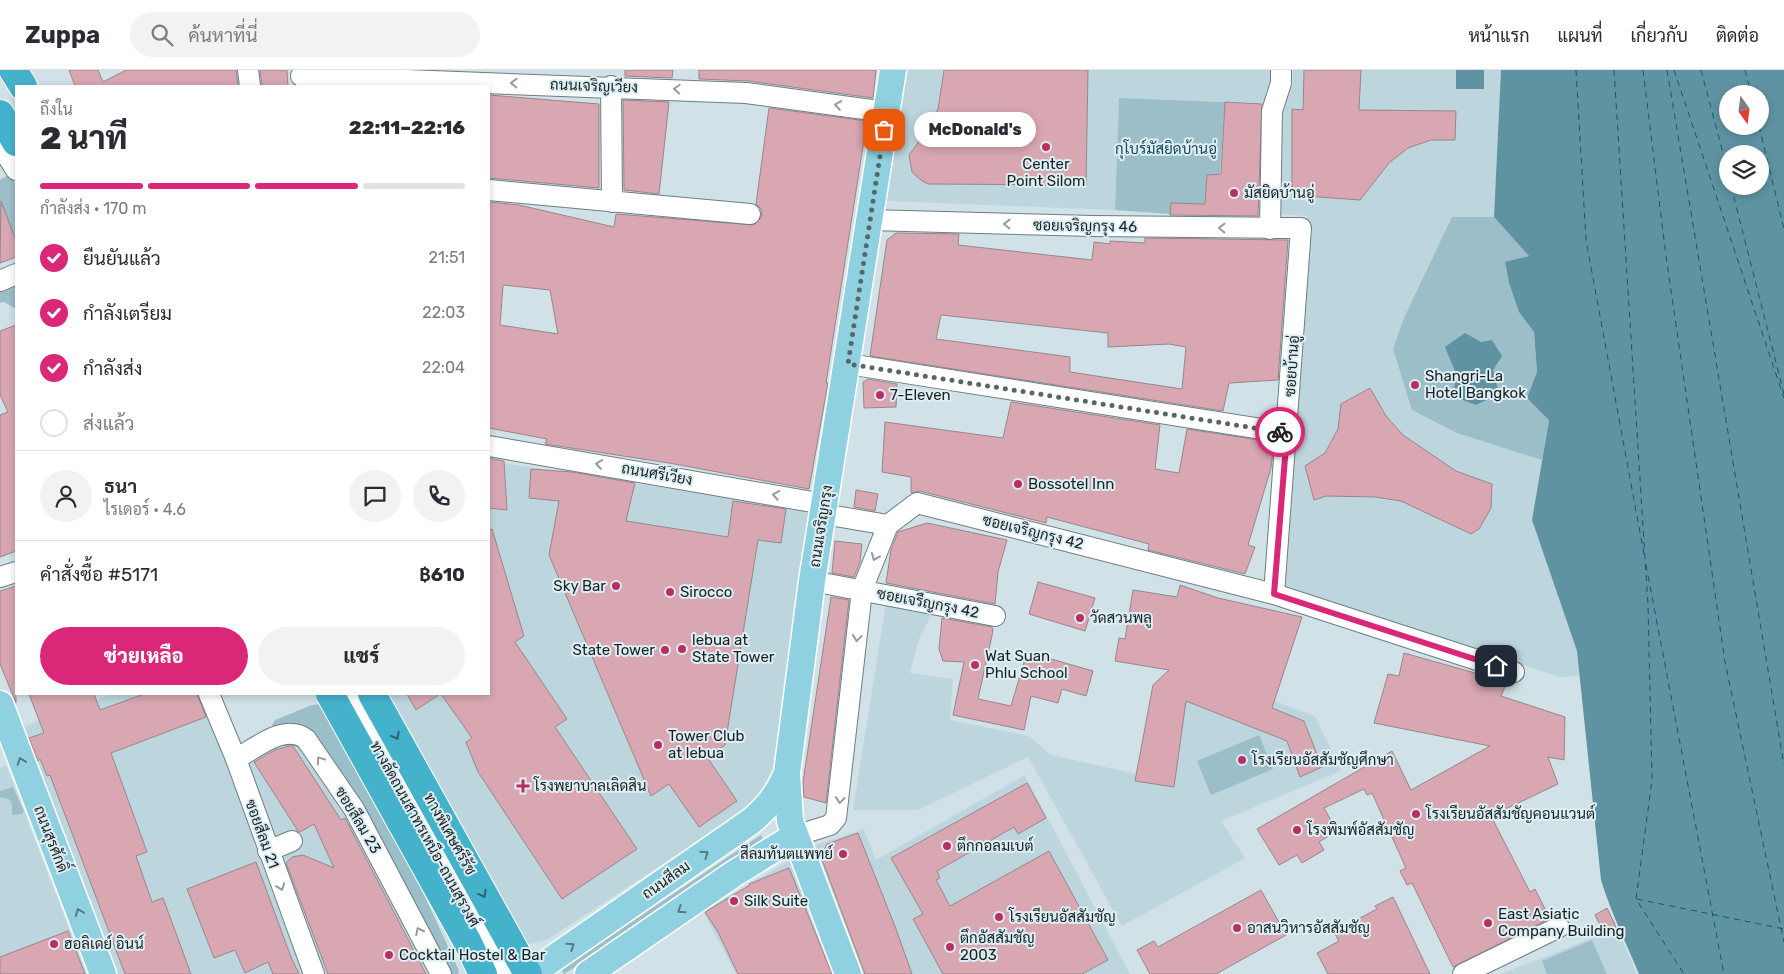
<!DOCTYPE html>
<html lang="th">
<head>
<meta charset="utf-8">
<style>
  :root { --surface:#fff; --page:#f2f2f3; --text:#2b2b33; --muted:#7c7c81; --line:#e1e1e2; --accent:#db2777 }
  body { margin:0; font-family:Rubik,Sarabun,sans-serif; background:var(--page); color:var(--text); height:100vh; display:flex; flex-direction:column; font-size:19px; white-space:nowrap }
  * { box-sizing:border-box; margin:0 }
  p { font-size:16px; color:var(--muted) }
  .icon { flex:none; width:28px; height:28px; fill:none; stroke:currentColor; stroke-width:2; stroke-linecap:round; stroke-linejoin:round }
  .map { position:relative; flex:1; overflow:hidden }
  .sheet { position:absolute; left:15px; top:15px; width:475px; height:610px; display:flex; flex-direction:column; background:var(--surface); border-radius:0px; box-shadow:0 2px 8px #0003 }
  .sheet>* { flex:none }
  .needle { width:32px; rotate:166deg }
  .fabs { position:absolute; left:1719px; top:15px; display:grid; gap:10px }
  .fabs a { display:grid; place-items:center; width:50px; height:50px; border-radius:50%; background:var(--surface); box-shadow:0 2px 8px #0003; font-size:25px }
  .pin { position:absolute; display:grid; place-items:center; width:42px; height:42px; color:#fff; margin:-21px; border-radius:10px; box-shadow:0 2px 8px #0006 }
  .courier { position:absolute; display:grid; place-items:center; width:50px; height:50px; margin:-25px; border:4px solid #db2777; border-radius:50%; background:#fff; color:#222; box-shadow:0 1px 6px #0007 }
  .bubble { position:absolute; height:35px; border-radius:18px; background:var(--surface); box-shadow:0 2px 8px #0003; font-size:16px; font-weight:800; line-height:35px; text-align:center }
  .head em { font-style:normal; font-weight:800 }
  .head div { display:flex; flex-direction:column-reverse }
  .head { display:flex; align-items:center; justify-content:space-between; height:85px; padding:0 25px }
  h1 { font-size:32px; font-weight:800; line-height:38px }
  .bar { display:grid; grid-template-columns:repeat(4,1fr); gap:8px 5px; align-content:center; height:60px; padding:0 25px }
  .bar i { height:6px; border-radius:4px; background:var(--line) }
  .bar .active { background:var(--accent) }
  .bar p { grid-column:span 4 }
  .line { display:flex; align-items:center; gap:12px; padding:0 25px; border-top:1px solid var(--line) }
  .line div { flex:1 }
  .round { display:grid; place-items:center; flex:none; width:52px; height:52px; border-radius:26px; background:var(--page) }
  ol { padding:0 25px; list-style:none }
  li { display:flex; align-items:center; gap:15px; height:55px }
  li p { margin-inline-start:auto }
  li .icon { padding:5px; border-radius:50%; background:var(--accent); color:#fff; stroke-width:4 }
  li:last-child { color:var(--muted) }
  li i { width:28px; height:28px; border:2px solid var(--line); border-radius:50% }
  .button { display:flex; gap:10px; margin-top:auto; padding:10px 25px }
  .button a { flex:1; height:58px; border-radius:30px; background:var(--accent); color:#fff; font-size:20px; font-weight:800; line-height:58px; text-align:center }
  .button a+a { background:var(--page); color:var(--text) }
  header { display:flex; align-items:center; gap:30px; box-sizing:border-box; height:70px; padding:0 25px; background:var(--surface); border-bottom:1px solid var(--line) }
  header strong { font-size:24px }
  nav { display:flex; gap:28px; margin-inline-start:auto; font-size:18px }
  .search { width:350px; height:45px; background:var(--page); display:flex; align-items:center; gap:12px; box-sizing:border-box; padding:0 18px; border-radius:28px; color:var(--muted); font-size:19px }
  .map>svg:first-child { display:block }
</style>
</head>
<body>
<header>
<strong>Zuppa</strong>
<div class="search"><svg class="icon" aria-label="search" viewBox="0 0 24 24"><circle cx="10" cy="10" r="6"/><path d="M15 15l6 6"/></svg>ค้นหาที่นี่</div>
<nav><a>หน้าแรก</a><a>แผนที่</a><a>เกี่ยวกับ</a><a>ติดต่อ</a></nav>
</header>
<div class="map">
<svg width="1784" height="904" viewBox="0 0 1784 904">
  <rect width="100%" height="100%" fill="#d0e2e7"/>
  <path fill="#bdd6de" d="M907,0h369l-5,10 -1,23 -151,-5 -4,112 -229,-9z
    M1293,0h208l-7,147 55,202 -17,101 45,131 3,25 -20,1 -275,-89 22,-372 -30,-2 4,-107 12,-22z
    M489,391l323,49 -41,283 -224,147 -19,4 -140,-250h101z
    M887,527l49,9 -17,33 -9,34 43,6 -3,41 79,16 22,19 95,21 38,-108 131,48 26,55 -120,50 24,37 -123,68 -94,-169 -110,53h-65z
    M112,624h107l22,53 46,-9 11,3 45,67 86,166h-314l-93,-247z
    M6,695l57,148 24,61h-87v-206z
    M1025,705l105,199h-394l-33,-63 115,-67 46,-15 12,31z
    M1617,858l20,46h-136z"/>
  <path fill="#9bbec8" d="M1119,28l106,4 -5,72 -13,1 -2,29 -34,-1 -1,11 -55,-4z
    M10,104l6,11v68l-16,7v-80z
    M1452,147h42l35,39 -24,7 4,20 10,29 15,20 3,40 -10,26 22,21 -7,41 -85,-27 -45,-23 -19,-61 11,-31z
    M16,213v26l-12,-7 -4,1v-14z
    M321,634c53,85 97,175 138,267l-1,3h-13l-126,-232 -44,-12 -3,-5 3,-5 37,-15z
    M1259,665l14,34 -62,26 -14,-34z
    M13,717l11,24 -2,3 -10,1v-11l-3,-5 -9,-2v-6z
    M761,765l3,9 -200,130 -3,-5z
    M1592,870l15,34h-60l-5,-13z"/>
  <path fill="#5f93a2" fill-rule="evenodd" d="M1456,0h28v19h-28z
    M1501,0h283v904h-145c-13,-32 -28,-61 -38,-94l-24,-229 -45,-131 17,-100 -22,-22 10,-26 -3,-40 -15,-20 -10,-29 -4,-21 24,-6 -35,-39zM1728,24h32v32h-32zM1728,84h32v32h-32z
    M1465,263l16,9 11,-2 10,16 -9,14 6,24 -23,11 -24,-9 5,-20 -12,-29z"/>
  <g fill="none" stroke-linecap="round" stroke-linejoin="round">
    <path stroke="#105a6a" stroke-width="1" stroke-dasharray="6 5" stroke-linecap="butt" d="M1576,0l10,170 58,314
      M1614,0l34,535 4,175 -16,119 48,75
      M1643,0l23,186 59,406 59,280
      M1667,0l117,695
      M1674,0l110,328
      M1701,0l27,102
      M1745,0l6,24
      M1759,56l25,103
      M1731,116l53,208
      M1646,495l78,409
      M1637,829l147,30"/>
  </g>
  <path fill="#d8a7b1" stroke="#97868a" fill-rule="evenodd" d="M69,0h29l5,12 23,-12h110l2,16h-163z
    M260,0h27l1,16h-26z
    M625,0h48l-1,8 -47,-2z
    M699,0h177l-3,28 -125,-17 -49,-2z
    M944,0h144l-2,115 -158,-1 -6,-3 -10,-9 -3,-17 19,-26 10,-20z
    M1304,0h57l-2,40 97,1 -1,29h-24l-23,8 -19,15 -29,37 -68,-5v-86l11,1z
    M489,25l110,9v84l-110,-10z
    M623,30l46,2 -10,92 -35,-4z
    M1225,32l37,2 -4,112 -88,-1 1,-12 34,1 2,-29 14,-1z
    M769,38l98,13 -41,262h2l-19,106 -140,-26 -124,-19 2,-5 -58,-11v-226l30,3 95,22 2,-13 138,11 8,-9 -1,-7 -5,-5zM503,215l47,5 8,44 -58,-9z
    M1,131l15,40v16l-16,6z
    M896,163l63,1 -1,11 134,15 2,-18 16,2v-3l35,2v-5l143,2 -10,140 -49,3 -6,28 -353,-55 17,-116zM941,245l167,18v14l61,-3 17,3 -4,42 -112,-17v-15l-134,-18z
    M16,255v226l-16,6v-142l8,-3 -8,-17v-64z
    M868,309l29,5 -1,23 -32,1 -1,-26z
    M1370,318l16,28 17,19 53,36 36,13 -1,24 -12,21 -8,5 -70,-33 -26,-4 -49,-1 -12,4 -9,-34 20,-13 13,-24 3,-25z
    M1011,332l149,23 -5,44 24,4 8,-44 78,12 8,10 -2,17 -23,77 7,2 -10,27 -97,-24 1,-6 -102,-27 -1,6 -126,-32 -9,2v-16l-29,-5 3,-50 118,16z
    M489,388l15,3 3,49 -18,-2z
    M531,399l41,3 63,11 -9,38 102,16 5,-36 53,8 -5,34 -23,-3 -33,205 -18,12 30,44 -38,26 -30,-43 -18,12 -102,-241 10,-54 -30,-3z
    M856,420l22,4 -3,17 -21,-4z
    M927,453l80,17 -9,32 -3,32 -109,-21 5,-33 7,-18z
    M492,459l32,107 -9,6 52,77 -12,8 82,122 -75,50 -84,-127 -12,-30 6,-4 -31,-44h48v-164z
    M835,471l27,3 -2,18 -6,15 -22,-4z
    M1038,512l57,16 -10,33 -56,-17z
    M1180,515l38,13 84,19 -30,91 32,13 18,46 -22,10 -13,-36 -101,-40 -12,86 -39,-6 18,-96 16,-15 -54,-9 4,-23 6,1 8,-49 44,7z
    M16,516v117l-16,-39v-73z
    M831,527l18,3 -23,203 -22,-6 -1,-15z
    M942,548l50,9 1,4 -15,68 33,7 16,-54 66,19 -7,25 -24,-7 -4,14 -27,-7 -7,34 -71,-15 11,-53 -21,-1 -4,-12z
    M1404,583l103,29 -6,14 64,21 -1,43 -16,-3 10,27 -67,32 39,76 5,-3 10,20 -5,2 5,10 -92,46 -41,-84 -5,2 -7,-14 6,-3 -34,-75 -5,2 -3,-6 -40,19 13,23 -18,11 5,8 -22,13 -5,-8 -18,10 -22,-36 135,-78 19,39 79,-44 -116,-23 14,-49 11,2z
    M29,624h65l6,16 44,-16h53l9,23 -95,36 36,99 -11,4 16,46 11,-4 28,76h-66l-75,-199 -3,1 -7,-17 -2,2 -9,-23 15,-5z
    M407,624h33l-24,16z
    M289,676h4l48,74 4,-2 81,156h-98l-42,-111 6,-6 11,-2 31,13 -20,-44 -14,8 -2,-1 -44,-69 21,-12z
    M1027,713l19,35 -28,16 -4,-7 -77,44 3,7 -4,2 14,26 99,-55 59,109 -26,14h-139l-30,-55 10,-5 -32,-56z
    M858,763l38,96 16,45h-47l-44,-117 6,-13z
    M256,792l35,95 8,17h-26l-5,-12 -23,11 -10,-23 -21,8 -27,-69z
    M789,798l43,106h-94l-20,-42 -13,-20 45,-27 -1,-1z
    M1261,820l25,45 -70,39h-66l-13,-24 17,-9 4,6z
    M1393,827l37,77h-102l-11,-21 22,-12 -5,-9 43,-23 -2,-3z
    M1607,838l9,19 -12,6 -9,-18z
    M68,861l17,43h-85v-17z"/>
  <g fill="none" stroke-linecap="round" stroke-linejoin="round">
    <defs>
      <path id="minor" d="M248,0l2,16
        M301,6l445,17 140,19
        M611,16l1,116
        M0,75l16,25
        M489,120l261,24
        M869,150l223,6 209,2 -27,366
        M1270,159l2,-118 9,-28v-13
        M0,211l16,-7
        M848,294l439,69
        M489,376l335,58
        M823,444l65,11
        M0,507l16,-5
        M812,511l183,35
        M209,624l27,65 78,215
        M346,624l157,280
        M236,689c20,-11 48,-36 70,-20l48,70 87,165
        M795,766l35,-11 6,-7 26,-228 26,-65 29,-22 357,91 240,78
        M268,781l24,-10
        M1463,904l96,-47"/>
      <path id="major" d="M0,634l103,270
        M531,904l219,-152c17,-14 27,-26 36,-47
        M588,904l147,-101 60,-37
        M848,904l-58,-153 -3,-48 25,-192 81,-511"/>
      <path id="highway" d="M13,0l10,16
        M0,44l16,28
        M372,624l156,280"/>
    </defs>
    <use href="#minor" stroke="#6d7d82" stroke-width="22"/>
    <use href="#major" stroke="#fff" stroke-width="29"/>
    <use href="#highway" stroke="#fff" stroke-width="30"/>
    <use href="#minor" stroke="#fff" stroke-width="20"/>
    <use href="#major" stroke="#8fd1e0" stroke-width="26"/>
    <use href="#highway" stroke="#45b2cc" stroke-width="28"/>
    <defs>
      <path id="highway-bridge" d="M330,624l137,247 16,33"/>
    </defs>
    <use href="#highway-bridge" stroke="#fff" stroke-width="30" stroke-linecap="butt"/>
    <use href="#highway-bridge" stroke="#45b2cc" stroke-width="28"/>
  </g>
  <defs><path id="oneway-chevron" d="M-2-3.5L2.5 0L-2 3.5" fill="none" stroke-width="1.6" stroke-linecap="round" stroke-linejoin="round" transform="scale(1.25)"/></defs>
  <g stroke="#989b9c">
    <use href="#oneway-chevron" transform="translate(514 13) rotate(-178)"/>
    <use href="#oneway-chevron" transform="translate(677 19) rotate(-177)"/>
    <use href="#oneway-chevron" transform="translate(838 35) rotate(-172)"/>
    <use href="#oneway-chevron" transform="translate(1007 154) rotate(-179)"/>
    <use href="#oneway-chevron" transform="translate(1222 158) rotate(-179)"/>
    <use href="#oneway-chevron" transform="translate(599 394) rotate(-171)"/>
    <use href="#oneway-chevron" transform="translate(776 425) rotate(-170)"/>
    <use href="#oneway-chevron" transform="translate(875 487) rotate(112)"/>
    <use href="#oneway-chevron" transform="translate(857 568) rotate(96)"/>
    <use href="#oneway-chevron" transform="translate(320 690) rotate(-124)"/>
    <use href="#oneway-chevron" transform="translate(840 730) rotate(96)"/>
    <use href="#oneway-chevron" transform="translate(281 817) rotate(70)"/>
    <use href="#oneway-chevron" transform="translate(419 861) rotate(-117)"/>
  </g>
  <g stroke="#2e626f">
    <use href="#oneway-chevron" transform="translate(396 666) rotate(61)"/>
    <use href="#oneway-chevron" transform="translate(483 824) rotate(61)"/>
  </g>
  <g stroke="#557982">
    <use href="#oneway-chevron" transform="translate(21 691) rotate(-110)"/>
    <use href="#oneway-chevron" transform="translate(705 784) rotate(-35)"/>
    <use href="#oneway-chevron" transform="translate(681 840) rotate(146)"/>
    <use href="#oneway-chevron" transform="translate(79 842) rotate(-111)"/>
    <use href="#oneway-chevron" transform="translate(571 876) rotate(-35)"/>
  </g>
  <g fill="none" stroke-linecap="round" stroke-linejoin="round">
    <path stroke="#5a6568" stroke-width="5" stroke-dasharray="0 9" d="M884,60l-36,234 432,68"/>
    <path stroke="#db2777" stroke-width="6" d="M1280,362l7,1 -13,161 222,72"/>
  </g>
  <g fill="#bb2e61" stroke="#ddeff4" stroke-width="2">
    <circle cx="1046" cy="77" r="5"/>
    <circle cx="1234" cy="123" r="5"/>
    <circle cx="1415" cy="315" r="5"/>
    <circle cx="880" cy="325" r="5"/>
    <circle cx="1018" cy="414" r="5"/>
    <circle cx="616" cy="516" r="5"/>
    <circle cx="670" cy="522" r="5"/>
    <circle cx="1080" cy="548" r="5"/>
    <circle cx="682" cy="579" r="5"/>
    <circle cx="665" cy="580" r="5"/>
    <circle cx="975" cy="595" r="5"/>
    <circle cx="658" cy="675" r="5"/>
    <circle cx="1242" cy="690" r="5"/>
    <path d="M520.5 708.5h5v5h5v5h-5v5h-5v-5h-5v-5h5z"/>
    <circle cx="1416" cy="744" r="5"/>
    <circle cx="1297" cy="760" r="5"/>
    <circle cx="947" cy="776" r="5"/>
    <circle cx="843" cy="784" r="5"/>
    <circle cx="734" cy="831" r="5"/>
    <circle cx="999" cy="847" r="5"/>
    <circle cx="1488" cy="853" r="5"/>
    <circle cx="1237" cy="858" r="5"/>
    <circle cx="54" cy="874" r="5"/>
    <circle cx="950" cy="877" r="5"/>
    <circle cx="389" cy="885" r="5"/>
  </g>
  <g text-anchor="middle" stroke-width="4" stroke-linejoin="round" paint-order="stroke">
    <g font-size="15" fill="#1b2123" stroke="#ddeff4">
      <text transform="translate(594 16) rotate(2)" y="5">ถนนเจริญเวียง</text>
      <text transform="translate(1085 156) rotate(1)" y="5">ซอยเจริญกรุง 46</text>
      <text transform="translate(1292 296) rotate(-86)" y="5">ซอยบ้านอู่</text>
      <text transform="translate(657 404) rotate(10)" y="5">ถนนศรีเวียง</text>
      <text transform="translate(821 456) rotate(-81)" y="5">ถนนเจริญกรุง</text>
      <text transform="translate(1033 462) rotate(14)" y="5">ซอยเจริญกรุง 42</text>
      <text transform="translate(928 533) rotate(11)" y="5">ซอยเจรืญกรุง 42</text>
      <text transform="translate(358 750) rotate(59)" y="5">ซอยสีลม 23</text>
      <text transform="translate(262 764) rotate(70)" y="5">ซอยสีลม 21</text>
      <text transform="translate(425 764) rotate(61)" y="5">ทางลัดถนนสาทรเหนือ-ถนนสุรวงศ์</text>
      <text transform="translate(450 764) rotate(61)" y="5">ทางพิเศษศรีรัช</text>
      <text transform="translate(51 769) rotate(69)" y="5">ถนนสุรศักดิ์</text>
      <text transform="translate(666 810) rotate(-35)" y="5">ถนนสีลม</text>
    </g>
    <g font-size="15" fill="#194854" stroke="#ddeff4">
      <text x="1166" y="84">กุโบร์มัสยิดบ้านอู่</text>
    </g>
    <g font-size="15" fill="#1b2123" stroke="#ddeff4" text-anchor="start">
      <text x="1046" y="99" text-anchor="middle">Center<tspan x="1046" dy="17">Point Silom</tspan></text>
      <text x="1244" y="128">มัสยิดบ้านอู่</text>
      <text x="1425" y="311">Shangri-La<tspan x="1425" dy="17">Hotel Bangkok</tspan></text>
      <text x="890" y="330">7-Eleven</text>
      <text x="1028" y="419">Bossotel Inn</text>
      <text x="606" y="521" text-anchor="end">Sky Bar</text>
      <text x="680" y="527">Sirocco</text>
      <text x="1090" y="553">วัดสวนพลู</text>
      <text x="692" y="575">lebua at<tspan x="692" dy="17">State Tower</tspan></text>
      <text x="655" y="585" text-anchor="end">State Tower</text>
      <text x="985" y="591">Wat Suan<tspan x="985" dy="17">Phlu School</tspan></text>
      <text x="668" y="671">Tower Club<tspan x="668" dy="17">at lebua</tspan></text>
      <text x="1252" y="695">โรงเรียนอัสสัมชัญศึกษา</text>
      <text x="534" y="721">โรงพยาบาลเลิดสิน</text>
      <text x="1426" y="749">โรงเรียนอัสสัมชัญคอนแวนต์</text>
      <text x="1307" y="765">โรงพิมพ์อัสสัมชัญ</text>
      <text x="957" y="781">ตึกกอลมเบต์</text>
      <text x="833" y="789" text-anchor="end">สีลมทันตแพทย์</text>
      <text x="744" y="836">Silk Suite</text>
      <text x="1498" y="849">East Asiatic<tspan x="1498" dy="17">Company Building</tspan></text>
      <text x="1009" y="852">โรงเรียนอัสสัมชัญ</text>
      <text x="1247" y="863">อาสนวิหารอัสสัมชัญ</text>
      <text x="960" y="873">ตึกอัสสัมชัญ<tspan x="960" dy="17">2003</tspan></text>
      <text x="64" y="879">ฮอลิเดย์ อินน์</text>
      <text x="399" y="890">Cocktail Hostel &amp; Bar</text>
    </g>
  </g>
</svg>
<div class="fabs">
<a><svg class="needle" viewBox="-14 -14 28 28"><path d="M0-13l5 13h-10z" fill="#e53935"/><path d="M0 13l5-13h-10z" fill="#7c7c81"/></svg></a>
<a><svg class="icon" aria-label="layers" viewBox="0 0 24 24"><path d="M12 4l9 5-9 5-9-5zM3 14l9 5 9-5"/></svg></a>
</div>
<div class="pin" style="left:884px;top:60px;background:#ea580c"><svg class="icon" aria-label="bag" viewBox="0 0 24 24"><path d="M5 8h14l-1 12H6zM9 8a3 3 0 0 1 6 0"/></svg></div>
<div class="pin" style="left:1496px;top:596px;background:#1f2937"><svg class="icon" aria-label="home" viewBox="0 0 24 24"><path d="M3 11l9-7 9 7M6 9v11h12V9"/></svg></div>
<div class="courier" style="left:1280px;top:362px"><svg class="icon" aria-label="bike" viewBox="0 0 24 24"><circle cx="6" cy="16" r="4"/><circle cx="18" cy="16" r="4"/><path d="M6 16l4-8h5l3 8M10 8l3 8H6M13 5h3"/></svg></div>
<div class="bubble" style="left:914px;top:42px;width:122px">McDonald's</div>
<section class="sheet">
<div class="head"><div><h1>2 นาที</h1><p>ถึงใน</p></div><em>22:11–22:16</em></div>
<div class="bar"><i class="active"></i><i class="active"></i><i class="active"></i><i></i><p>กำลังส่ง · 170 m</p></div>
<ol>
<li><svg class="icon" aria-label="check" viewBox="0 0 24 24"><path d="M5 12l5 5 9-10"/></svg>ยืนยันแล้ว<p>21:51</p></li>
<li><svg class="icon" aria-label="check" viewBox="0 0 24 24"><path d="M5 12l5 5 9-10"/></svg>กำลังเตรียม<p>22:03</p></li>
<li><svg class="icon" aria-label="check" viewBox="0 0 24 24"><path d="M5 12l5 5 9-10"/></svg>กำลังส่ง<p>22:04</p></li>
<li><i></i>ส่งแล้ว</li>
</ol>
<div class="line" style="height:90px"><a class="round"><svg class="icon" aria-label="person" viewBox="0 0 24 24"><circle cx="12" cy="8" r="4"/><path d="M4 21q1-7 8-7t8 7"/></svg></a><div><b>ธนา</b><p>ไรเดอร์ · 4.6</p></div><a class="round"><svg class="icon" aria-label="chat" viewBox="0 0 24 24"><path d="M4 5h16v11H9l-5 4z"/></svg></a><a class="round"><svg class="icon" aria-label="phone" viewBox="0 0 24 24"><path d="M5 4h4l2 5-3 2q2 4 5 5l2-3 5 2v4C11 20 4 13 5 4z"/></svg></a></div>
<div class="line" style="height:65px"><div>คำสั่งซื้อ #5171</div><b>฿610</b></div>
<div class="button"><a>ช่วยเหลือ</a><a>แชร์</a></div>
</section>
</div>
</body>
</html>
